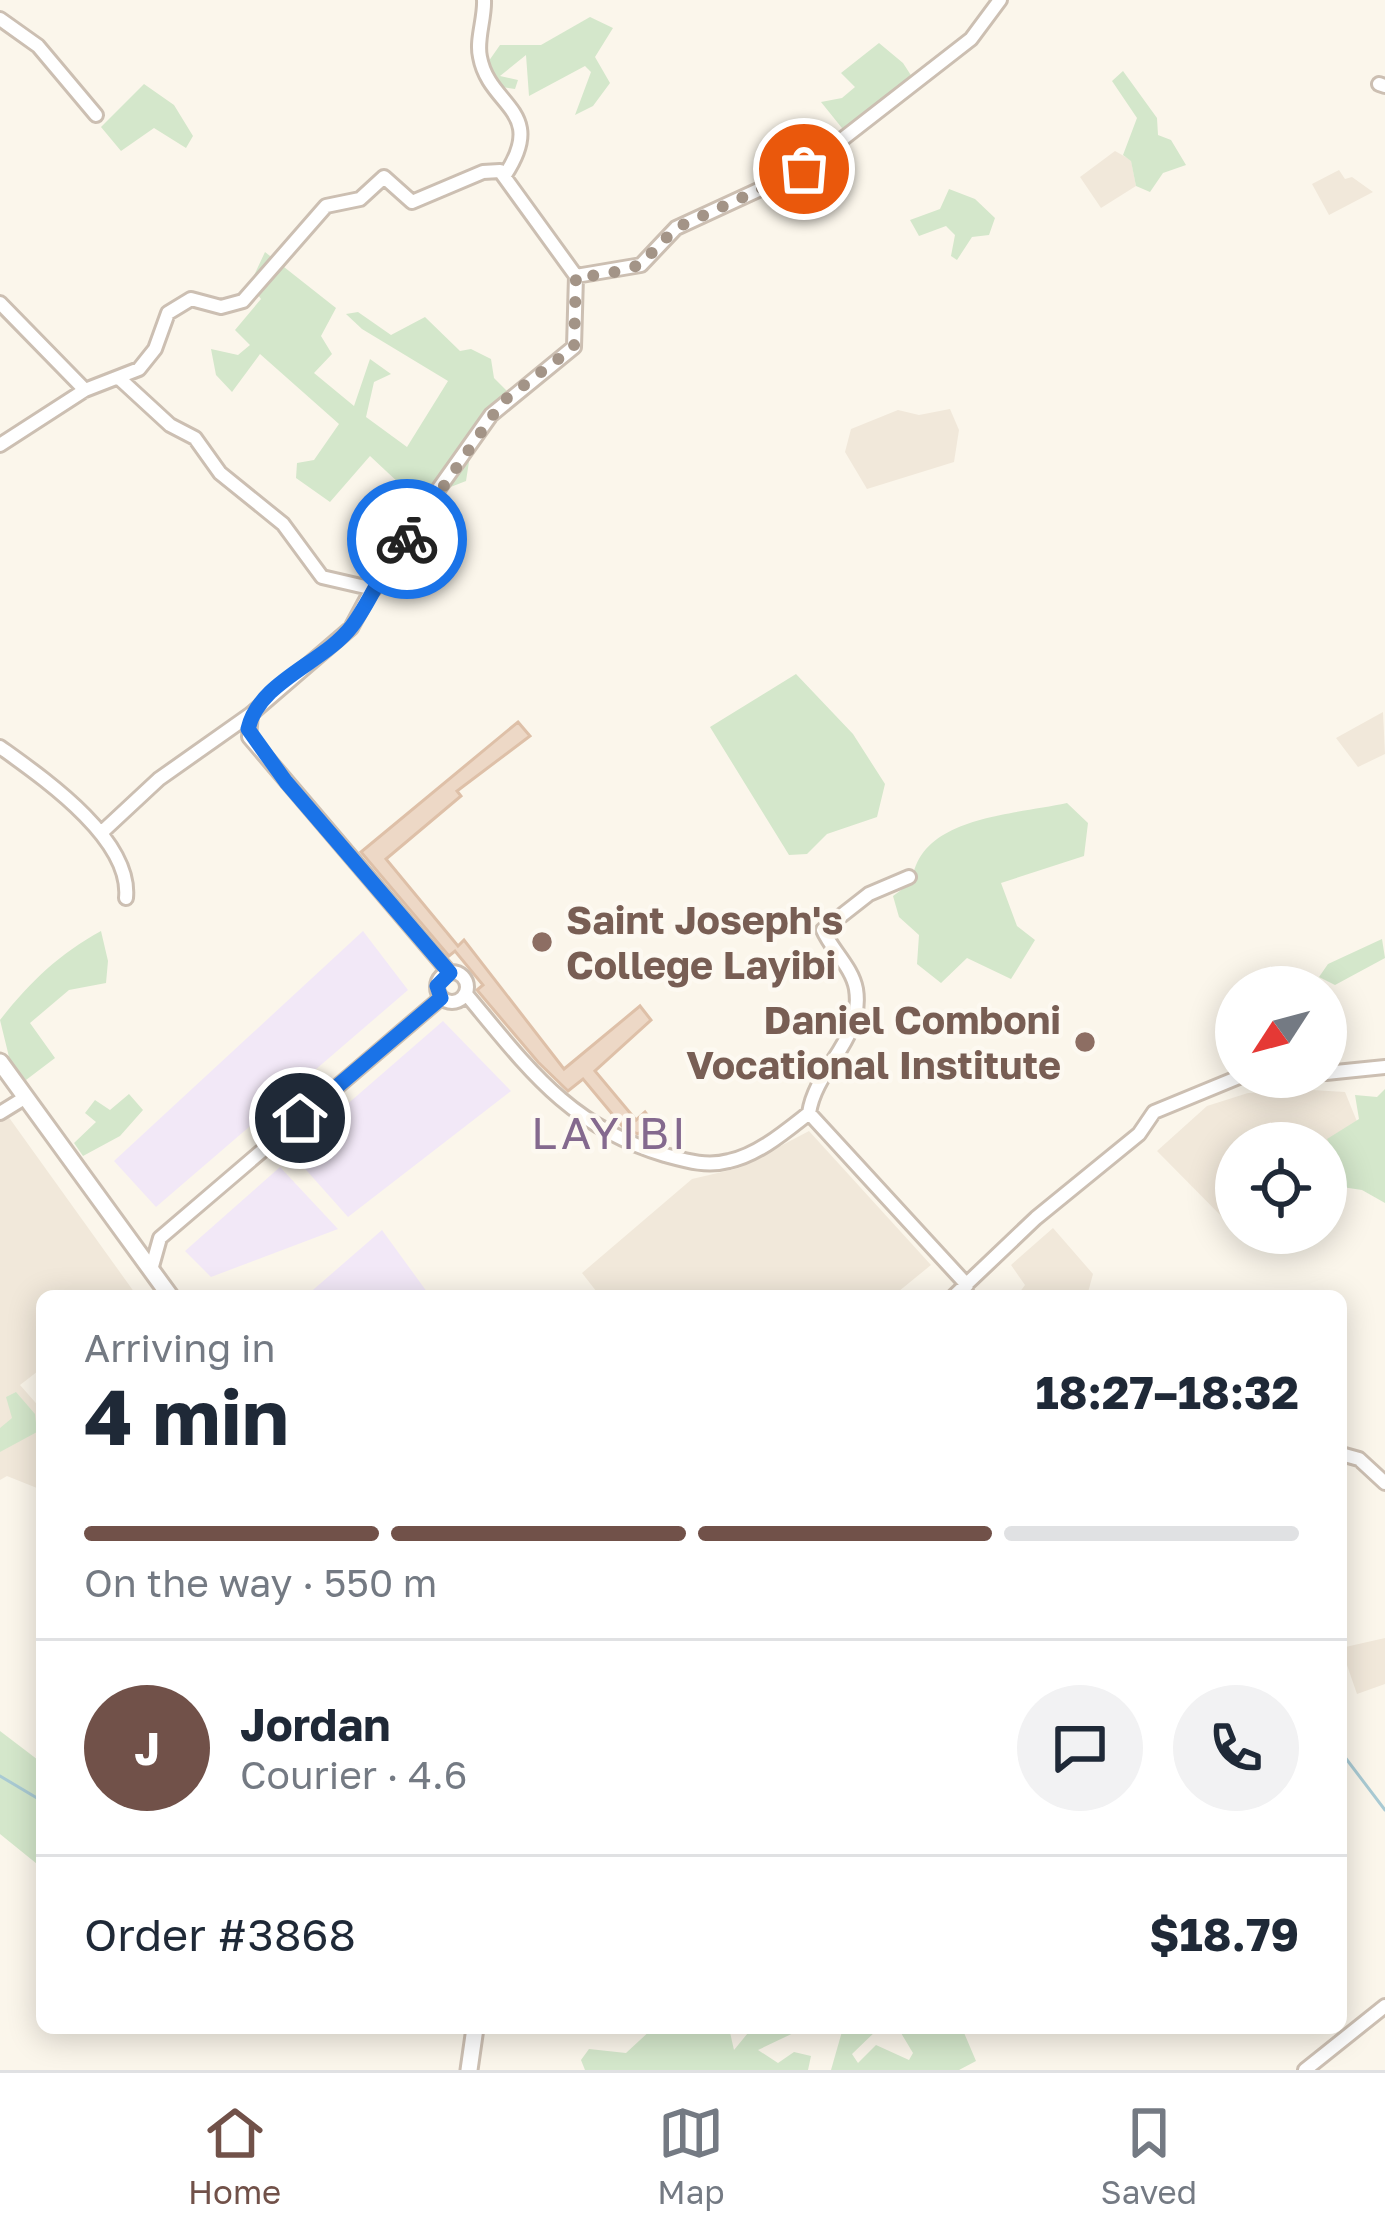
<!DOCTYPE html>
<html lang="en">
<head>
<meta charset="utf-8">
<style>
  :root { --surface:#fff; --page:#f2f2f3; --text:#1f2937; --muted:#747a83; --line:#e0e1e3; --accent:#715149 }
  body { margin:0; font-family:"Golos Text",sans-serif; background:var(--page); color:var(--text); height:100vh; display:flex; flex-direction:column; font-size:45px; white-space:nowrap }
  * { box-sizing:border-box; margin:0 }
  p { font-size:39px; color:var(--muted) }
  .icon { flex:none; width:66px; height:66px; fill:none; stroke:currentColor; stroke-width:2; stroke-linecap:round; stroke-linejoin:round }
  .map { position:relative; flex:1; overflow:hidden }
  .side { position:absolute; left:36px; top:1290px; width:1311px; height:744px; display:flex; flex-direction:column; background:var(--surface); border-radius:18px; box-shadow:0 6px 30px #0003 }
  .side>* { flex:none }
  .needle { width:78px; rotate:234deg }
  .buttons { position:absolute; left:1215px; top:966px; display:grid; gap:24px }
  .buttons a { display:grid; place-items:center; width:132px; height:132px; border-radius:50%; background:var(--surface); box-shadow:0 6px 30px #0003; font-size:60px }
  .pin { position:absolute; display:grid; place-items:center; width:102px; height:102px; color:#fff; margin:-51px; border:6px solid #fff; border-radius:50%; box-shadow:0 3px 12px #0007 }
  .courier { position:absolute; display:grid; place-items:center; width:120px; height:120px; margin:-60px; border:9px solid #1a73e8; border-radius:50%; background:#fff; color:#222; box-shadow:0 3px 15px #0007 }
  .headline em { font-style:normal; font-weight:700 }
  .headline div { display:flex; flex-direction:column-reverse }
  .headline { display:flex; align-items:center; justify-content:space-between; height:204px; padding:0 48px }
  h1 { font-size:78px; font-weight:700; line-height:90px }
  .bar { display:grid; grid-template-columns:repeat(4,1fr); gap:18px 12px; align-content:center; height:144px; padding:0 48px }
  .bar i { height:15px; border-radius:9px; background:var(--line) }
  .bar .current { background:var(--accent) }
  .bar p { grid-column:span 4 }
  .line { display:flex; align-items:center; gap:30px; padding:0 48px; border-top:3px solid var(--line) }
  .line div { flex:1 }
  .round { display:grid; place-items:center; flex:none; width:126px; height:126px; border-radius:63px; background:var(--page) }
  .tab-bar { display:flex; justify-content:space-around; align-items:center; height:168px; border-top:3px solid var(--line); background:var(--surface); font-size:33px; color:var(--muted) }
  .tab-bar a { display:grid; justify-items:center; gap:6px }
  .tab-bar .current { color:var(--accent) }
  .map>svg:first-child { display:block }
</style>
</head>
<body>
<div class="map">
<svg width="1385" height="2070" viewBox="0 0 1385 2070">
  <rect width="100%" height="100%" fill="#fbf6eb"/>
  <path fill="#f1e8da" d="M1115,151l16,9 5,26 -35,22 -21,-31z
    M1339,170l6,9 7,-2 21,15 -44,23 -17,-31z
    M950,409l9,21 -5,32 -87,27 -22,-37 6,-23 47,-19 21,5z
    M1383,712l2,42 -27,13 -22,-29z
    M1312,1090l33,2 24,59 -43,14v-22h-90v88l-79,-80 50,-45 41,-13z
    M0,1105l137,191h-95v72l-22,17 22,25v80l-35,-14 -7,4z
    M809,1131l122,134 -38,31h-293l-18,-23 110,-94 47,-11z
    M1053,1228l40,46 -6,22h-70l8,-11 -14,-20z
    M1385,1638v46l-28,10 -16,-46z"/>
  <path fill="#f2e8f7" d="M363,931l45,59 -252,217 -42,-46z
    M443,1021l68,70 -163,126 -57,-64z
    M280,1167l58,62 -127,48 -26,-26z
    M382,1230l48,66h-124z"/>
  <path fill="#d4e7cb" d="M590,17l23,11 -18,29 15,26 -17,23 -18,9 16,-43 -6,-6 -56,30 -3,-41 -26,21 18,4 -3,9 -13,-2 -16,-22 14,-20h41z
    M879,43l24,20 13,20 -66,55 -29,-36 21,-4 13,-11 -14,-14z
    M1123,71l34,47 1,17 13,5 15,25 -23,8 -13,19 -14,-6 -5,-25 -8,-6 14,-37 -25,-37z
    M144,84l30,21 19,31 -7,12 -32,-20 -33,23 -20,-24z
    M949,189l26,10 20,19 -6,17 -17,2 -15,23 -6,-4 4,-21 -9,-9 -27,10 -9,-16 30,-11z
    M265,252l71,56 -15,28 11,18 -18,19 40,33 16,-47 21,15 -17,8 -8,35 41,30 41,-66 -86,-52 -16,-15 12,-2 33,23 34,-18 35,34 11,-2 20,10 3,19 14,14 -35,44 -7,45 -49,19 -47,-44 -40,46 -34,-24 1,-15 17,-3 25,-36 -79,-70 -28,38 -16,-17 -5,-26 27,6 12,-10 -15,-15 26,-31 -11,-15z
    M796,674l57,60 32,50 -8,33 -50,17 -20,20 -18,1 -79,-128z
    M1067,803l21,20 -4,33 -83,27 16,43 18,14 -24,39 -44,-21 -26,25 -24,-19 2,-29 -20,-18 -6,-21 19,-14c7,-66 101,-67 155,-79z
    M101,931l7,30 -2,22 -37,7 -39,33 25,35 -29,22 -16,-19 -10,-41c30,-38 59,-66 101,-89z
    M1382,939l3,19 -50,27 -16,-8 9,-13z
    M1385,1089v114l-23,-13 -20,-3 -6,13 -10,-4v-31l5,2 4,-13 -8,-15 32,-20 -4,-24 22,2z
    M129,1094l14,16 -23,26 -37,20 -9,-13 22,-21 -11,-9 10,-13 15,10z
    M16,1392l19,22 2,18 -37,20v-24l12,-10 -6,-21z
    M0,1731l42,32v105l-42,-34z
    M653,2028h76l5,22 18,-22h52l-46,22 20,13 16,-11 17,4 -3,14h-223l-4,-10 8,-11 37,4z
    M843,2028h36l-27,26 6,9 18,-18 33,15 4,-7 -15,-25h64l14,33 -17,9h-128z"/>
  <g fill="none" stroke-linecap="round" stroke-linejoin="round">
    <path stroke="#a9cad3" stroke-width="3" d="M1341,1752l44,58
      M0,1776l42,25"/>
  </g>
  <path fill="#edd8c6" stroke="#dec0a8" stroke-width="3" d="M518,722l12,14 -73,55 4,5 -75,63 72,87 6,-6 100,129 76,-63 11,14 -56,51 41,49 9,-8 8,10 -15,12 -15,-7 -40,-48 -15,12 -30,-29 -61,-72 6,-5 -28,-34 -6,5 -88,-104z"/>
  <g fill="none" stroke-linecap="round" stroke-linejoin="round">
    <defs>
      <path id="minor" d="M484,0c1,18 -8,40 -4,57 9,50 68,53 25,118
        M0,19l38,27 58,69
        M1379,84l6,2
        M0,303l85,87
        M120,379l50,46 25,13 25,35 63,51 39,53 52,12
        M0,445l85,-55 54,-21 16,-20 13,-36 23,-14 30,8 22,-6 83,-95 34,-7 24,-22 28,25 71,-30 17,-1 76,105 65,-11 35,-37 128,-59 167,-130 29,-39
        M251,714l-2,23 201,236
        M0,747c43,31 132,92 126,151
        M101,833l58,-54 92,-65 100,-86 35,-65 105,-148 83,-68 2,-71
        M437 987a15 15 0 1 1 30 0a15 15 0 1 1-30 0Z
        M466,994c61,73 103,133 199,161 22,6 42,12 64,6 29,-6 57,-30 80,-48 7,-46 55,-73 47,-124 -4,-22 -25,-40 -33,-59l46,-36 40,-17
        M1326,1073l59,-6
        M0,1113l26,-16
        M809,1113l158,172
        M151,1270l9,-32 281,-240
        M954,1296l82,-78 103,-84 15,-22 85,-35
        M1341,1454l18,5 26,24
        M1305,2070l80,-64"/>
      <path id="tertiary" d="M0,1062l170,234
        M469,2070l6,-42"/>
    </defs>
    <use href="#minor" stroke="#ccbfb2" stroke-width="18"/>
    <use href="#tertiary" stroke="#ccbfb2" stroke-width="21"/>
    <use href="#minor" stroke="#fff" stroke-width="12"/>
    <use href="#tertiary" stroke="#fff" stroke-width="15"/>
  </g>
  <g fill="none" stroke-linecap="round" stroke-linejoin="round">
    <path stroke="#a39487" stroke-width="12" stroke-dasharray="0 21.6" d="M407,539l95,-137 72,-55 2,-71 28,-1 36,-10 36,-37 128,-59"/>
    <path stroke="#1a73e8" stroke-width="15" d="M300,1118l141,-120 -4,-12 13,-13 -164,-191 -38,-53c11,-48 76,-66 104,-103 21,-28 31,-61 55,-87"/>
  </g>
  <g fill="#8d6e63" stroke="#fdf9f1" stroke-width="4.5">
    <circle cx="542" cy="942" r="12"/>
    <circle cx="1085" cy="1042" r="12"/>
  </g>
  <g text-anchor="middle" stroke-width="9" stroke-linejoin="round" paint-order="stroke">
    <g font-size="39" font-weight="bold" fill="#785e54" stroke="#fdf9f1" text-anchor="start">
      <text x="566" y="934">Saint Joseph's<tspan x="566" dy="45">College Layibi</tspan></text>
      <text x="1061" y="1034" text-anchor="end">Daniel Comboni<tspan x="1061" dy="45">Vocational Institute</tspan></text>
    </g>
    <g font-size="45" letter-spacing="3" fill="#84698e" stroke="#fdf9f1">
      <text x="610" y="1149">LAYIBI</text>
    </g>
  </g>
</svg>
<div class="buttons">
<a><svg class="needle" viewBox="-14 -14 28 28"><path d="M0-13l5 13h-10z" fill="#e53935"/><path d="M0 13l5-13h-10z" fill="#747a83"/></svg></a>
<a><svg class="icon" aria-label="locate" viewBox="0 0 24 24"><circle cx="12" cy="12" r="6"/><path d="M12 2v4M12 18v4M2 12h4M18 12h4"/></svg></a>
</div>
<div class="pin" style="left:804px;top:169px;background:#ea580c"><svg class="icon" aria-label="bag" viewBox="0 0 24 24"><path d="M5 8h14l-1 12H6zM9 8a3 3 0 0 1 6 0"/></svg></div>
<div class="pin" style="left:300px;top:1118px;background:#1f2937"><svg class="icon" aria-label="home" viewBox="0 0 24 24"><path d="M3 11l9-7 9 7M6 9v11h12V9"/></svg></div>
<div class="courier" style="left:407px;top:539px"><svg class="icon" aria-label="bike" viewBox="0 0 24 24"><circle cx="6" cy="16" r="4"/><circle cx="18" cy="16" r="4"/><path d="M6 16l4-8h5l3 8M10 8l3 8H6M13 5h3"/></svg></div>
<section class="side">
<div class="headline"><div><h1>4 min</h1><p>Arriving in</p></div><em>18:27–18:32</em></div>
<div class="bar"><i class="current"></i><i class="current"></i><i class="current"></i><i></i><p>On the way · 550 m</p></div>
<div class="line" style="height:216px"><b class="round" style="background:var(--accent);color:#fff">J</b><div><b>Jordan</b><p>Courier · 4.6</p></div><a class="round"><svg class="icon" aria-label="chat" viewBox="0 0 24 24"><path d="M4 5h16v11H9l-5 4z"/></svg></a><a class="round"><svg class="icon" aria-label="phone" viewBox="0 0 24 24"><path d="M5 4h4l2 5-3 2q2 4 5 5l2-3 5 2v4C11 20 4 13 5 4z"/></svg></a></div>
<div class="line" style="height:156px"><div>Order #3868</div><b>$18.79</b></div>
</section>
</div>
<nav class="tab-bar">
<a class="current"><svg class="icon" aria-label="home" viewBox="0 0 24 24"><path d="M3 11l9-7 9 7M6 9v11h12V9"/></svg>Home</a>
<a><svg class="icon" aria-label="map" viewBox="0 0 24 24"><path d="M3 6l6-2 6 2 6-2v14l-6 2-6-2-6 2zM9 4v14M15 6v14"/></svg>Map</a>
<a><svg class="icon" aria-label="saved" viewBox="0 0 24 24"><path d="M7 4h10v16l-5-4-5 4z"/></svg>Saved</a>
</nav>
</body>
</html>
